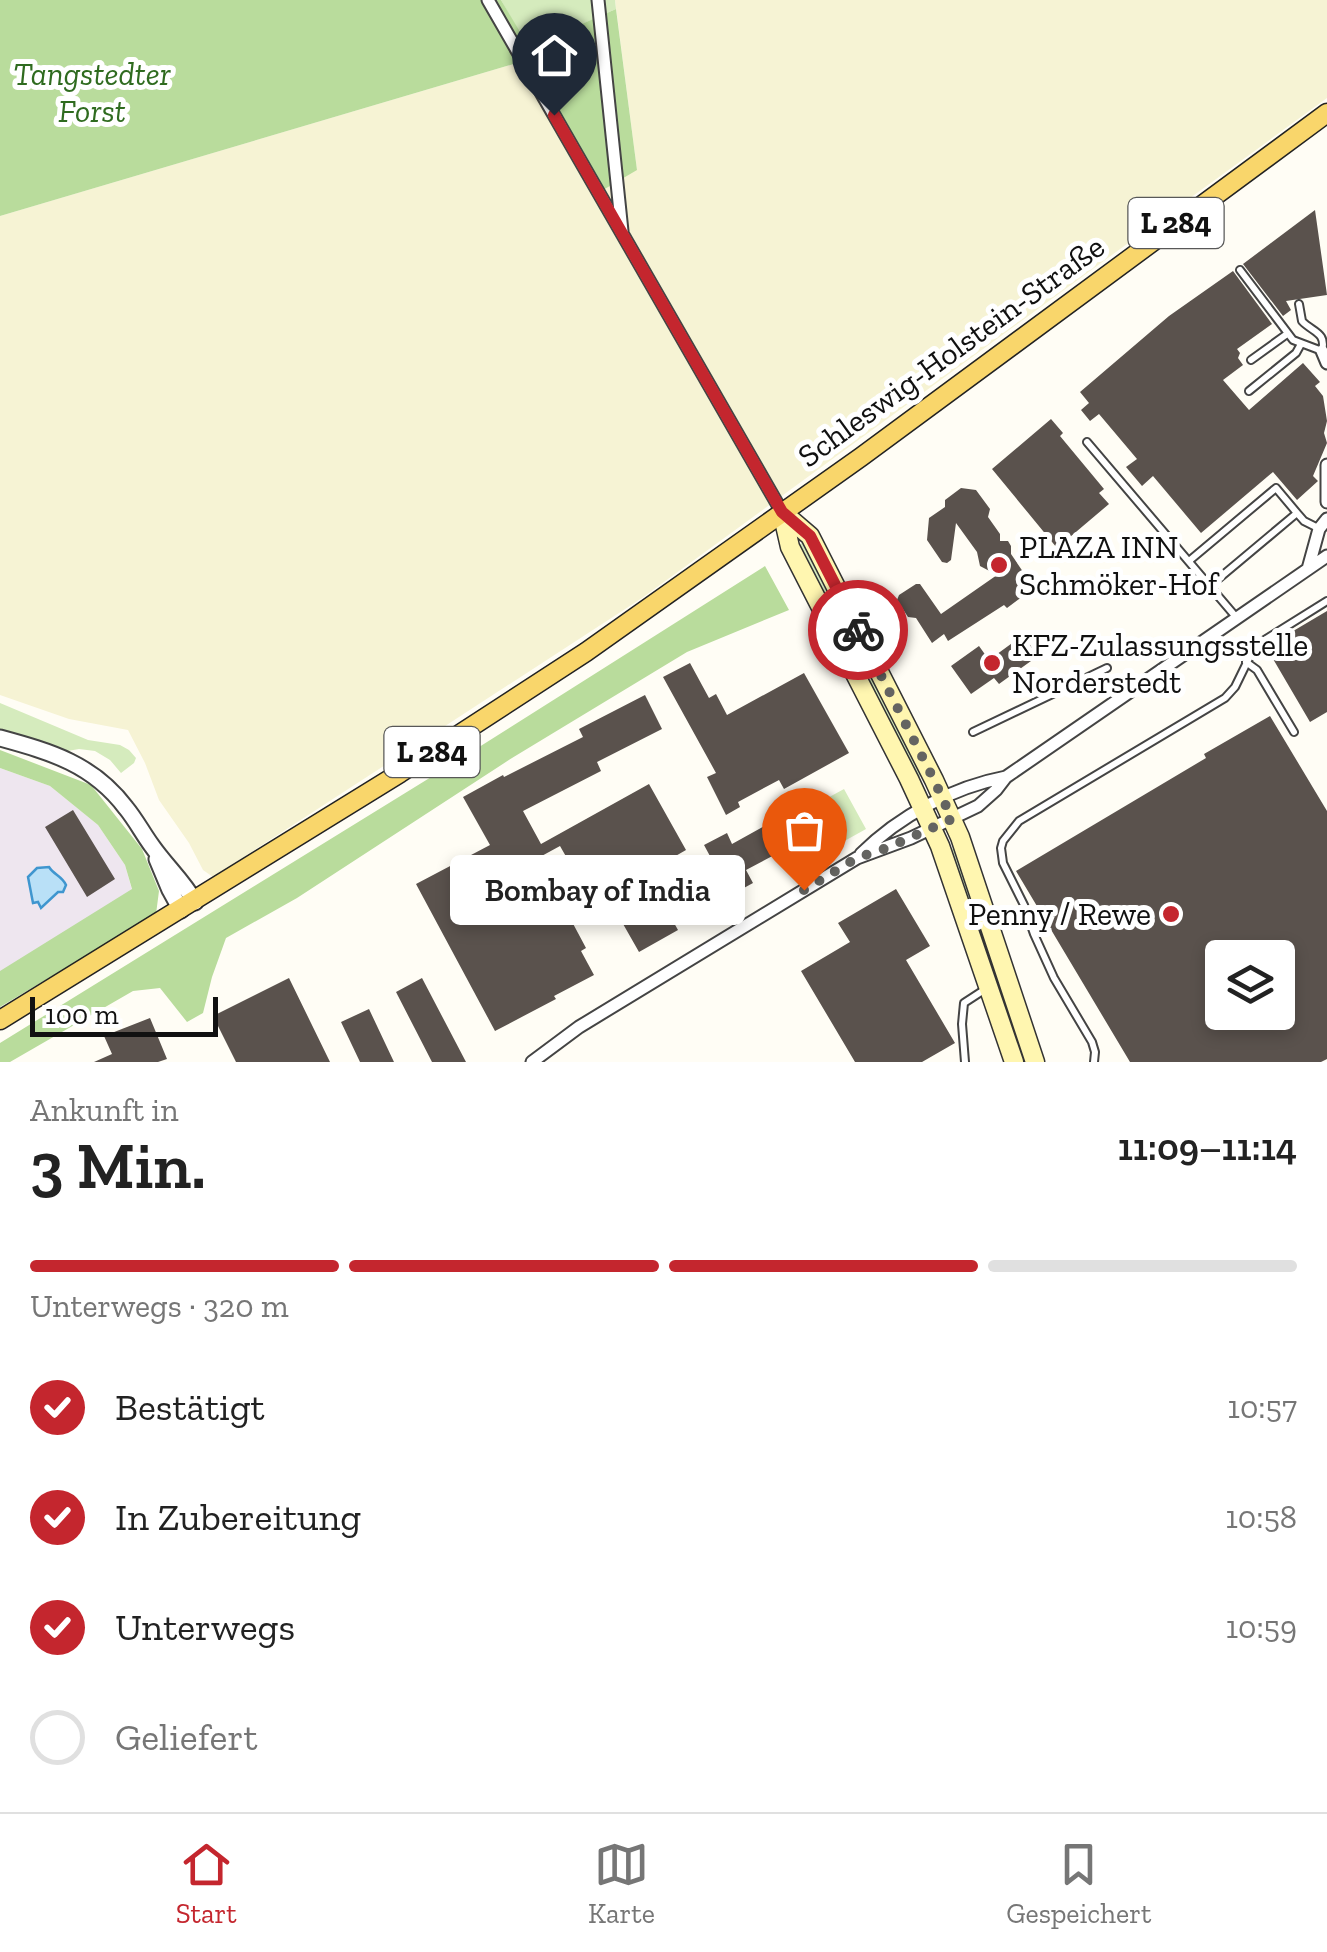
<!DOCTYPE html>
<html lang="de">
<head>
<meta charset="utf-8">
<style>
  :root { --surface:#fff; --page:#f2f2f2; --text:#222; --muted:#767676; --line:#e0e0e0; --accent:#c4262e }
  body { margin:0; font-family:"Zilla Slab",serif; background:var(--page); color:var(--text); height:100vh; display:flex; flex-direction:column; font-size:38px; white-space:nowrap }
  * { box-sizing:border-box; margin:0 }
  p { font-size:32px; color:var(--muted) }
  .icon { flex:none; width:55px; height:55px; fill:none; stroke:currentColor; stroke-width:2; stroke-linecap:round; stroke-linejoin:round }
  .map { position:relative; height:1062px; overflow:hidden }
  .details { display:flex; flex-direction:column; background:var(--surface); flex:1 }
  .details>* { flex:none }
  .buttons { position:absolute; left:1205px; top:940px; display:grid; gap:20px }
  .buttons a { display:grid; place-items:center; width:90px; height:90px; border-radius:10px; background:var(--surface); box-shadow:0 5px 15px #0003; font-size:50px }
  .scale { position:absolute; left:30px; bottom:25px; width:188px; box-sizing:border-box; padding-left:10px; border:5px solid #111; border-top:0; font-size:28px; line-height:35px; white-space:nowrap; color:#111; -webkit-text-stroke:8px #fff; paint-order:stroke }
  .pin { position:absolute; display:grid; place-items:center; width:85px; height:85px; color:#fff; margin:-102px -42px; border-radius:50% 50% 50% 0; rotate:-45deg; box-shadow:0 0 10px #0007 }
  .pin .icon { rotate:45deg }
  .courier { position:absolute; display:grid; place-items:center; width:100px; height:100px; margin:-50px; border:8px solid #c4262e; border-radius:50%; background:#fff; color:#222; box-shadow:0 2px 12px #0007 }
  .bubble { position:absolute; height:70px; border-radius:10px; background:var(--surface); box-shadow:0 5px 15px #0003; font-size:32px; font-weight:600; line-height:70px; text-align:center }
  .overview em { font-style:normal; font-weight:600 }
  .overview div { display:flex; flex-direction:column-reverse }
  .overview { display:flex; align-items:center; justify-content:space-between; height:170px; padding:0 30px }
  h1 { font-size:65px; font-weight:600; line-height:75px }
  .bar { display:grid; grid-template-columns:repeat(4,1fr); gap:15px 10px; align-content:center; height:120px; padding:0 30px }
  .bar i { height:12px; border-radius:8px; background:var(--line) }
  .bar .active { background:var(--accent) }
  .bar p { grid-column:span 4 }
  ol { padding:0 30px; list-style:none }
  li { display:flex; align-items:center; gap:30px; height:110px }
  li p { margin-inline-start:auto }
  li .icon { padding:10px; border-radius:50%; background:var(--accent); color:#fff; stroke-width:4 }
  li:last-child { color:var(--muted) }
  li i { width:55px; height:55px; border:5px solid var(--line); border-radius:50% }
  .tabs { display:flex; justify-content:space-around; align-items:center; height:140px; border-top:2px solid var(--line); background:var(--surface); font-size:28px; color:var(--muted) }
  .tabs a { display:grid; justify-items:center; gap:5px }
  .tabs .active { color:var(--accent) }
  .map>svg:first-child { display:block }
</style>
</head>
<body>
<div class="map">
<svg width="1327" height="1062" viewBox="0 0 1327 1062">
  <rect width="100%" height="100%" fill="#fffdf5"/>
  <path fill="#eee6ef" d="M0,768l50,18 48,39 27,40 7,25 -132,84z"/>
  <path fill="#f6f3d4" d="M615,0h712v98l-685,500 -429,279 -10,-7 -14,-27 -30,-43 -14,-37 -17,-33 -59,-11 -69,-24v-479l517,-153 53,93 67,14z"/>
  <path fill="#d5ebbd" d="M501,0h114l1,9 -88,39z
    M802,543c39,78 83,153 122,231l-5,3 -123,-231z
    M0,703l88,37 32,5 9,5 7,8 -2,5 -13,10 -11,-13 -15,-9 -16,-2 -17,3 -62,-18z
    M844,789l22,40 -43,24 -23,-40z
    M956,847l71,215h-7l-73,-211z"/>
  <path fill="#b9dc9c" d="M0,0h501l28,47 87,-38 21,161 -34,20 -33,-34 -53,-93 -517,153z
    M765,566l24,44 -102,42 -175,106 -215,140 -71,40 -14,39 -9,36 -16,9 -27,-34 -27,3 -123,71h-10v-19l449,-277z
    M0,750l91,35 51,64 17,42 -3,23 -156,93v-36l132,-82 -7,-24 -27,-40 -48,-39 -50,-18z"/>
  <path fill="#b9e0f7" stroke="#3f96cf" stroke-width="2.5" d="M49,867c5,8 13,9 17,18l-3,7h-5l-17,16 -3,-6 -5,1 -5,-26 9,-9z"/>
  <path fill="#5a524d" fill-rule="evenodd" d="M1315,210l12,85 -41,6 5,9 -8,6 -40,-52z
    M1233,271l39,53 -35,25 3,4 -2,5 5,7 -20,15 26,30 54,-47 17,19 -5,4 8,10 4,25 -3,12 3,10 -14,33 5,5 -21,19 -24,-28 -72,61 -48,-57 -11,10 -16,-19 11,-8 -38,-45 -9,7 -9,-11 8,-7 -9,-11 89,-76z
    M1051,419l12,14 -3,3 44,53 -5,4 10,11 -52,44 -65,-79z
    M961,488l15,2 14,19 -2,8 12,17v7h8l3,5v8l23,34 -27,20 -3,-3 -56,36 -4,-7 -12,9 -16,-25 -8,-1 -11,-17 2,-5 17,-11h4l21,30 56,-39 -17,-9 -3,-14 -21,-29 -5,37 -4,3 -5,-1 -15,-22 2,-22 16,-11v-7z
    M1327,611v101l-17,10 -44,-75z
    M1023,635l15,21 -39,28 -5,-6 -23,16 -20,-28 28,-20 10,14z
    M690,663l19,35 7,-4 11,21 77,-42 45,80 -65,36 -5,-9 -41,22 2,5 -14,8 -19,-38 9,-4 -53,-96z
    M645,695l17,34 -65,33 4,9 -78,40 18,33 108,-60 37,66 -40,23 32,57 -39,22 -33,-58 -14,8 -32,-56 -22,12 48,90 -5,3 13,24 -40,21 2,3 -61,32 -79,-147 74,-39 -27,-48 40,-22 1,2 79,-40 -4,-8z
    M1270,716l57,95v248l-6,3h-191l-114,-191 190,-113 -2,-4zM1222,958h56v54h-56z
    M73,810l42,69 -28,18 -42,-70z
    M779,818l14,27 -47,25 7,13 -22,12 -27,-50 23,-12 5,11z
    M896,889l34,57 -24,14 49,83 -33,19h-67l-54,-91 49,-29 -12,-19z
    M289,978l41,84h-94l-23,-46z
    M422,978l44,84h-34l-36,-70z
    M369,1009l25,53h-34l-19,-40z
    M150,1018l17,41 -9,3h-64l18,-8 -8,-18z"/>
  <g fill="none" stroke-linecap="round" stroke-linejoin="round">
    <defs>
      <path id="service" d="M1240,270l53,70 29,11c5,-19 -10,-19 -20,-30l-3,-17
        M1251,360l36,-26
        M1249,391l47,-38 5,-9
        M1087,442l149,175
        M1297,513l7,8 14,7
        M1189,561l87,-73 21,25 -86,72
        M1246,662l11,8 37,62
        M973,732l134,-64
        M965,1062l-3,-38 2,-21 20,-13
        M1094,1062l1,-10 -3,-10 -38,-64 -20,-44 -10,-29 -21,-42 -2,-15 2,-7 16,-20 206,-123 10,-11 20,-41 72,-45"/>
      <path id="minor" d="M488,0l294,512
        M598,0l24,231
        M1322,351l5,12
        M1327,465v37
        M1308,569l11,-40 8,-10
        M861,854c38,-38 92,-67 145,-77
        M532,1062l47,-35 278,-169 54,-20 67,-32 18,-16 10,-13 321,-221"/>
      <path id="tertiary" d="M0,738c51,14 93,26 126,70 10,12 17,26 26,38 14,20 31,35 43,56
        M157,859l13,31 11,20"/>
      <path id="secondary" d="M782,512l28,24 124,244 26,57 75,225
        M782,512l8,35 119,232 31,67 74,216"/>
      <path id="primary" d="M0,1020l400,-247 186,-121 275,-195 466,-344"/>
    </defs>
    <use href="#service" stroke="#444" stroke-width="10"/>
    <use href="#minor" stroke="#444" stroke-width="15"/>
    <use href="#tertiary" stroke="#444" stroke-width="19"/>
    <use href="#secondary" stroke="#333" stroke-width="21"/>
    <use href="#primary" stroke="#222" stroke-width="21"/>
    <use href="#service" stroke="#fff" stroke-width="6"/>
    <use href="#minor" stroke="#fff" stroke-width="11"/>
    <use href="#tertiary" stroke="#fff" stroke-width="15"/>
    <use href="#secondary" stroke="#fff6b0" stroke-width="18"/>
    <use href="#primary" stroke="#f9d66b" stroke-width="18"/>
  </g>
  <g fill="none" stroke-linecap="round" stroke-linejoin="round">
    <path stroke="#646461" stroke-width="10" stroke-dasharray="0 18" d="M804,890l53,-32 30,-10 65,-29 -18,-39 -76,-150"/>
    <path stroke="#c4262e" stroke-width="12" d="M554,115l228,397 28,24 48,94"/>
  </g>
  <g fill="#c4262e" stroke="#fff" stroke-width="4">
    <circle cx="999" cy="565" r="10"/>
    <circle cx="992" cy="663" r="10"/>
    <circle cx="1171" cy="914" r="10"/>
  </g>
  <g text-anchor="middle" stroke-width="10" stroke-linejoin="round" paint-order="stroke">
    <g fill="#fff" stroke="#585858" stroke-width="2.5">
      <rect x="1128.5" y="198" width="95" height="50" rx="8"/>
      <rect x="384.5" y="727" width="95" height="50" rx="8"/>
    </g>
    <g font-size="30" font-weight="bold" fill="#111">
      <text x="1176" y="233">L 284</text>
      <text x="432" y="762">L 284</text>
    </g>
    <g font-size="32" font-style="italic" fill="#2f6b1f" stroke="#fff">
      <text x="92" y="85">Tangstedter<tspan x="92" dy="37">Forst</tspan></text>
    </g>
    <g font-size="32" fill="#111" stroke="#fff">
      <text transform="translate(951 351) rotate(-36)" y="11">Schleswig-Holstein-Straße</text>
    </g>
    <g font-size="32" fill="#111" stroke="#fff" text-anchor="start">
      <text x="1019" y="558">PLAZA INN<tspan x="1019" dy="37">Schmöker-Hof</tspan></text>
      <text x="1012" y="656">KFZ-Zulassungsstelle<tspan x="1012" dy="37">Norderstedt</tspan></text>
      <text x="1151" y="925" text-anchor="end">Penny / Rewe</text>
    </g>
  </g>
</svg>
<div class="buttons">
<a><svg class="icon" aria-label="layers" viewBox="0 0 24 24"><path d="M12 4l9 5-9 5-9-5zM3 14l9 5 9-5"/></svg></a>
</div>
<div class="scale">100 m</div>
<div class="pin" style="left:804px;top:890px;background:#ea580c"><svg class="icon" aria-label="bag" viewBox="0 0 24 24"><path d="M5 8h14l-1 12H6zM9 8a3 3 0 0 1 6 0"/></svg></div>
<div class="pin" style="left:554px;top:115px;background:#1f2937"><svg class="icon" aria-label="home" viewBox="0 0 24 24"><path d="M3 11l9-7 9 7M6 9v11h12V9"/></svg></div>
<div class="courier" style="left:858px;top:630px"><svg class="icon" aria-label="bike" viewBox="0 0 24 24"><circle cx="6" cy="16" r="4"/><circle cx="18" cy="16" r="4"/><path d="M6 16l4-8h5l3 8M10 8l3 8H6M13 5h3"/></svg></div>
<div class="bubble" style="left:450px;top:855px;width:295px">Bombay of India</div>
</div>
<section class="details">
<div class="overview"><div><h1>3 Min.</h1><p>Ankunft in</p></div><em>11:09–11:14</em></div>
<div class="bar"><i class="active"></i><i class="active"></i><i class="active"></i><i></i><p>Unterwegs · 320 m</p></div>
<ol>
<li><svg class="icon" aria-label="check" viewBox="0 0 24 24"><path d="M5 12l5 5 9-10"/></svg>Bestätigt<p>10:57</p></li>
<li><svg class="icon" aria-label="check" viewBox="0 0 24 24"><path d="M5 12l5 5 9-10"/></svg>In Zubereitung<p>10:58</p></li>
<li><svg class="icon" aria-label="check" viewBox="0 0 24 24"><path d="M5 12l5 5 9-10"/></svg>Unterwegs<p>10:59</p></li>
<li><i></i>Geliefert</li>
</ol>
</section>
<nav class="tabs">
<a class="active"><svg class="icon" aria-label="home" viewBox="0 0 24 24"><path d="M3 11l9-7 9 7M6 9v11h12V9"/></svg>Start</a>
<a><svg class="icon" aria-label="map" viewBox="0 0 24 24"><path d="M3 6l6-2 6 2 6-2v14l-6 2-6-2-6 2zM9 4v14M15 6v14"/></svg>Karte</a>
<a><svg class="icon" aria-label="saved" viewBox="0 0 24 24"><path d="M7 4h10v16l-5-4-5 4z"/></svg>Gespeichert</a>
</nav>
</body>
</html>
